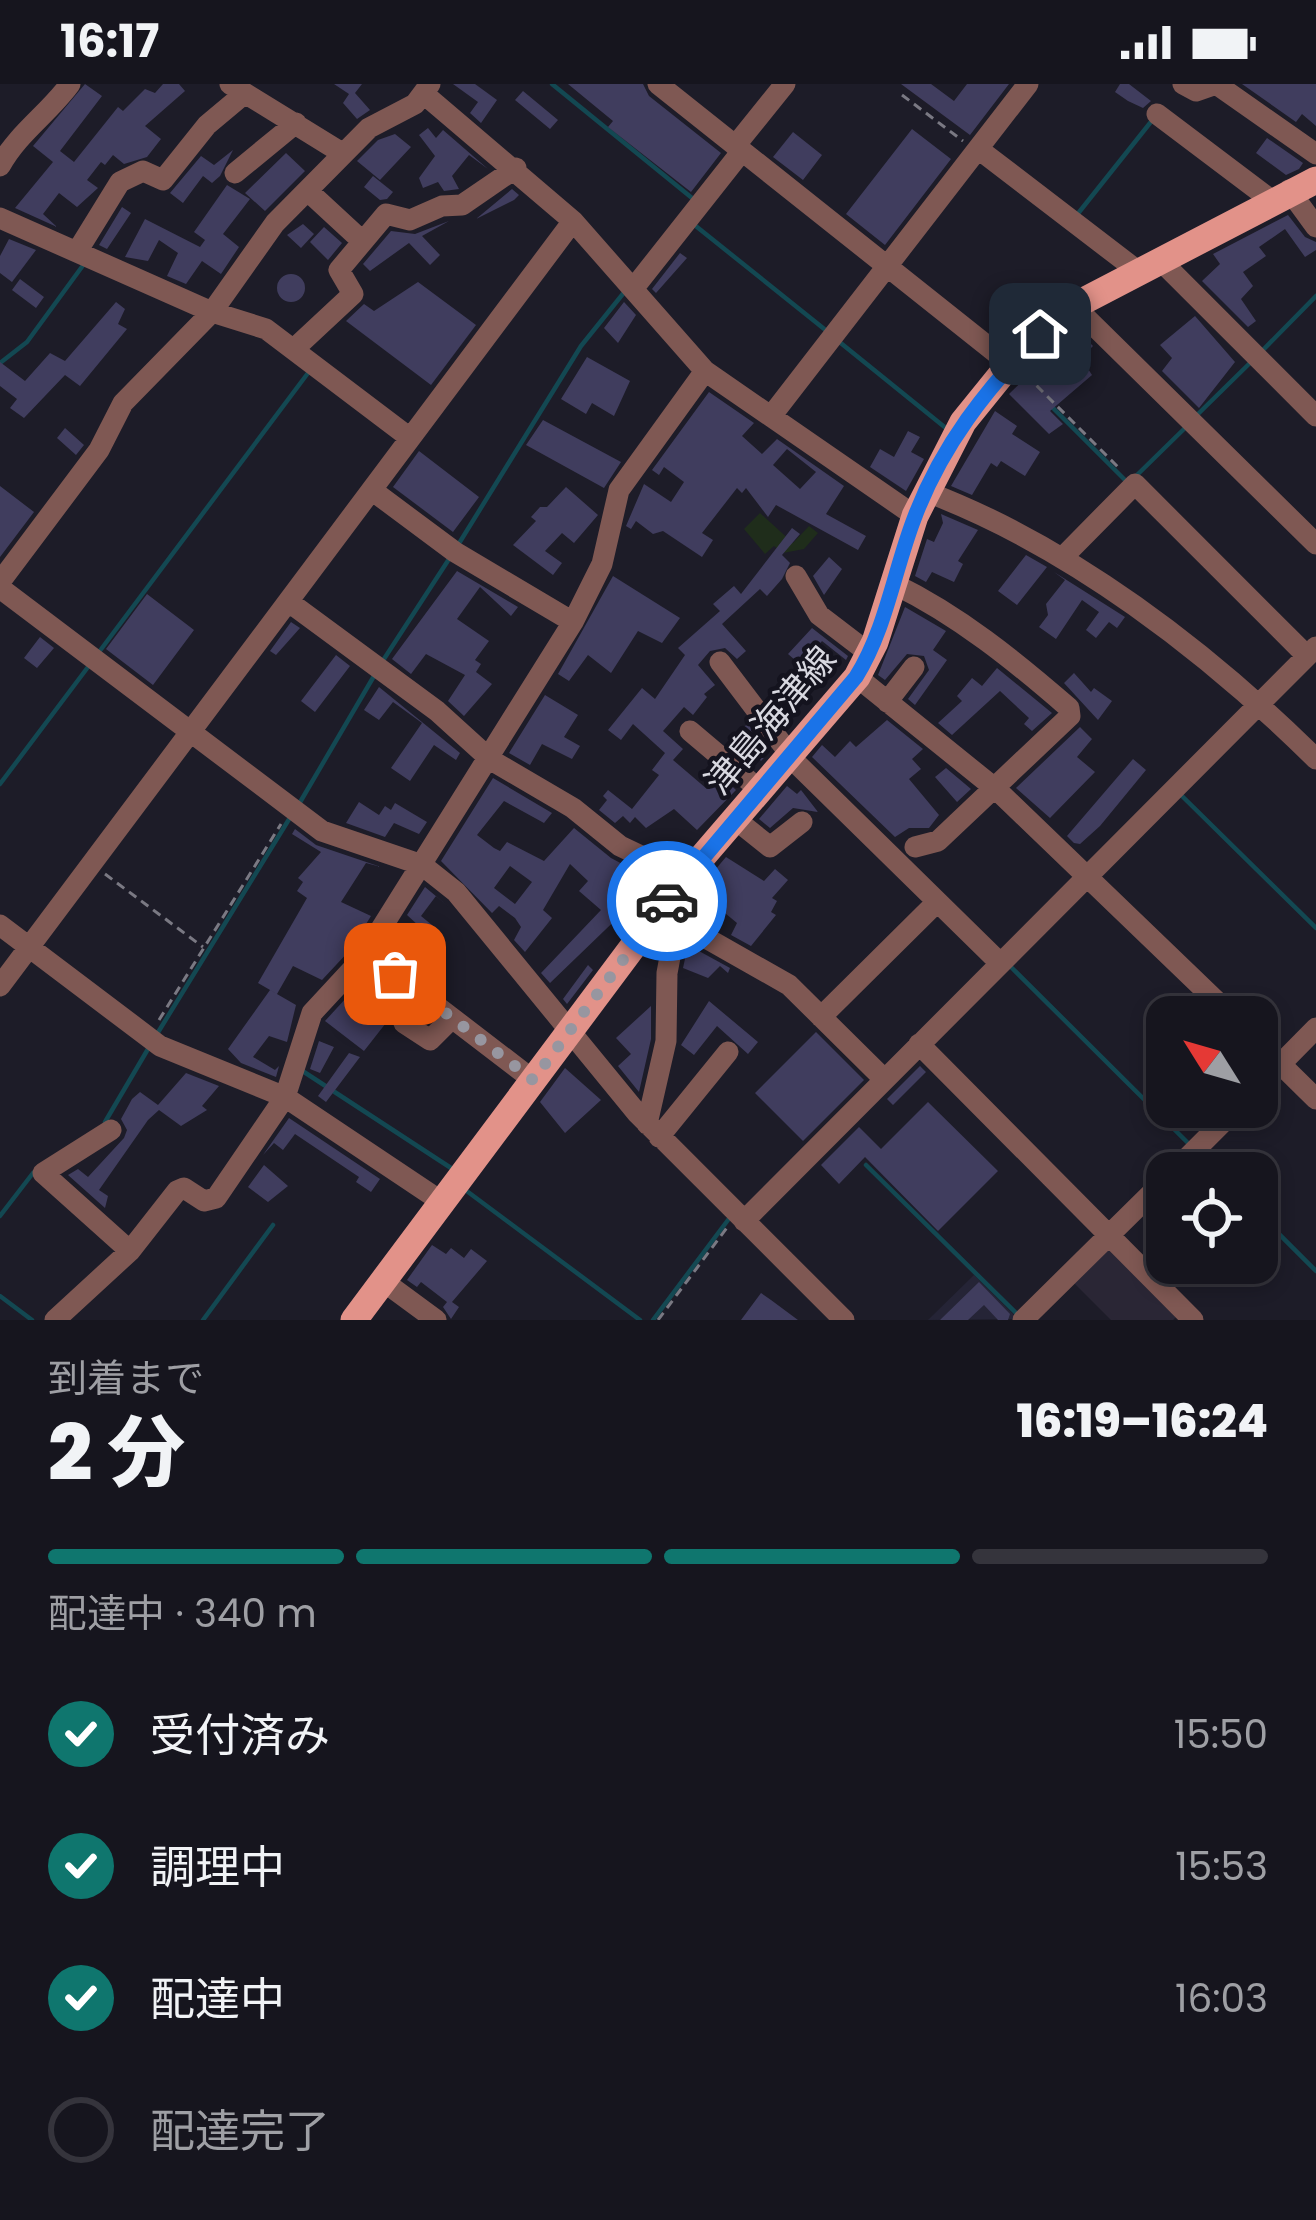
<!DOCTYPE html>
<html lang="ja">
<head>
<meta charset="utf-8">
<style>
  :root { --surface:#16151e; --page:#1f1e27; --text:#f1f3f6; --muted:#9e9fa4; --line:#35343c; --accent:#0f766e }
  body { margin:0; font-family:Poppins,"Noto Sans JP",sans-serif; background:var(--page); color:var(--text); height:100vh; display:flex; flex-direction:column; font-size:45px; white-space:nowrap }
  * { box-sizing:border-box; margin:0 }
  p { font-size:39px; color:var(--muted) }
  .icon { flex:none; width:66px; height:66px; fill:none; stroke:currentColor; stroke-width:2; stroke-linecap:round; stroke-linejoin:round }
  .map { position:relative; height:1236px; overflow:hidden }
  .panel { display:flex; flex-direction:column; background:var(--surface); flex:1 }
  .panel>* { flex:none }
  .needle { width:78px; rotate:307deg }
  .controls { position:absolute; left:1146px; top:912px; display:grid; gap:24px }
  .controls a { display:grid; place-items:center; width:132px; height:132px; border-radius:24px; background:var(--surface); box-shadow:0 6px 18px #0003,0 0 0 3px var(--line); font-size:60px }
  .pin { position:absolute; display:grid; place-items:center; width:102px; height:102px; color:#fff; margin:-51px; border-radius:24px; box-shadow:0 6px 18px #0006 }
  .courier { position:absolute; display:grid; place-items:center; width:120px; height:120px; margin:-60px; border:9px solid #1a73e8; border-radius:50%; background:#fff; color:#222; box-shadow:0 3px 15px #0007 }
  .headline em { font-style:normal; font-weight:800 }
  .headline div { display:flex; flex-direction:column-reverse }
  .headline { display:flex; align-items:center; justify-content:space-between; height:204px; padding:0 48px }
  h1 { font-size:78px; font-weight:800; line-height:90px }
  .bar { display:grid; grid-template-columns:repeat(4,1fr); gap:18px 12px; align-content:center; height:144px; padding:0 48px }
  .bar i { height:15px; border-radius:9px; background:var(--line) }
  .bar .active { background:var(--accent) }
  .bar p { grid-column:span 4 }
  ol { padding:0 48px; list-style:none }
  li { display:flex; align-items:center; gap:36px; height:132px }
  li p { margin-inline-start:auto }
  li .icon { padding:12px; border-radius:50%; background:var(--accent); color:#fff; stroke-width:4 }
  li:last-child { color:var(--muted) }
  li i { width:66px; height:66px; border:6px solid var(--line); border-radius:50% }
  .status { display:flex; justify-content:space-between; align-items:center; height:84px; padding:0 60px; background:var(--surface); direction:ltr }
  .status svg { height:33px; fill:currentColor }
  .map>svg:first-child { display:block }
</style>
</head>
<body>
<div class="status"><b>16:17</b><svg viewBox="0 0 49 12"><path d="M0 12V9h3v3zM5 12V6h3v6zM10 12V3h3v9zM15 12V0h3v12zM26 1h20v11H26zM47 4h2v5h-2z"/></svg></div>
<div class="map">
<svg width="1316" height="1236" viewBox="0 0 1316 1236">
  <rect width="100%" height="100%" fill="#1d1c28"/>
  <path fill="#2a2635" d="M1109,1161l72,67 -8,8h-62l-38,-38z"/>
  <path fill="#252436" d="M974,1191l44,44 -90,1z"/>
  <path fill="#1f2d1b" d="M760,429l33,30 16,-17 9,7 -14,16 -21,4 -9,-7 -9,8 -21,-25z"/>
  <g fill="none" stroke-linecap="round" stroke-linejoin="round">
    <path stroke="#134852" stroke-width="4.5" d="M552,0l140,114
      M1076,132l78,-98
      M692,139l136,109
      M837,256l110,89
      M1261,268l55,-56
      M0,279l27,-21 57,-78
      M1049,320l77,77
      M1197,331l56,-55
      M1137,391l48,-47
      M458,461l123,-199 45,-56
      M99,568l212,-283
      M382,578l69,-106
      M0,700l91,-121
      M1182,712l134,132
      M299,720l75,-128
      M1011,883l179,178
      M157,950l134,-218
      M301,986l150,98
      M105,1038l43,-73
      M1200,1071l18,18
      M866,1081l152,150
      M464,1105l176,131
      M1257,1128l59,59
      M0,1132l33,-43
      M0,1212l32,24
      M203,1236l70,-95
      M653,1236l75,-100"/>
  </g>
  <path fill="#403d5e" fill-rule="evenodd" d="M85,0l17,12 -42,55 14,11 44,-55 5,4 22,-22 10,4 8,-9h16l6,7 -40,35 16,13 -14,18 -23,7 -11,-9 -8,10 -4,-3 -14,18 11,8 -21,19 -18,-14 -16,21 14,13 -42,-19 38,-46 -20,-16z
    M334,0h28l-7,9 15,17 -13,9 -14,-16 6,-9z
    M453,0h22l22,16 -16,23 -11,-10 8,-11z
    M568,0h75l6,12 72,57 -30,39 -83,-65 5,-6z
    M901,0h30l23,17 13,-17h42l-39,51z
    M1120,0h9l22,17 -8,7 -15,-7 -13,-9z
    M1242,0h74v42l-14,-12 -6,8z
    M523,7l35,29 -8,9 -35,-29z
    M428,44l8,10 7,-8 45,39 -19,-14 -17,21 7,13 -15,2 -6,-9 -15,6 -4,-10 16,-22 -16,-21z
    M912,45l39,30 -66,86 -39,-31z
    M793,48l29,23 -19,25 -30,-23z
    M395,50l16,13 -31,33 -23,-19 21,-21z
    M1267,54l36,25 -4,6 -13,6 -30,-22z
    M233,66l-13,26 -8,7 -9,-7 -20,27 -13,-10 31,-37 13,9z
    M286,69l19,18 -40,40 -20,-18z
    M373,92l20,16 -6,7 -7,1 -16,-13z
    M227,101l23,14 -27,35 16,13 -18,27 -19,-13 -16,23 -19,-8 11,-23 -19,-13 -11,21 -23,-4 20,-38 55,28 5,-7 -11,-8z
    M512,105l7,6 -5,5 -38,19z
    M122,123l9,6 -24,36 -8,-4z
    M1288,131l17,22 11,5v8l-11,7 -20,-28 -26,18 7,9 -23,16 10,14 -12,13 15,22 -8,6 -46,-46 18,-17 -7,-10z
    M449,137l-27,15 18,19 -10,10 -21,-22 -39,28 -7,-7 28,-33 24,3z
    M303,140l11,10 -13,14 -14,-13z
    M324,143l18,16 -14,17 -18,-18z
    M9,155l27,11 -24,32 -12,-9v-17z
    M680,169l7,5 -31,35 -4,-4z
    M277 204a14 14 0 1 1 28 0a14 14 0 1 1-28 0Z
    M20,195l24,18 -8,11 -24,-18z
    M418,198l58,43 -45,60 -85,-64 18,-17 10,7z
    M116,218l9,7 -7,15 9,5 -47,57 -15,-11 -41,43 -14,-10 7,-9 -17,-13v-24l25,19 25,-28 15,8z
    M624,218l12,13 -18,28 -14,-15z
    M1195,232l40,46 -36,46 -37,-37 10,-13 -12,-13z
    M1076,245l17,17 -12,12 11,17 -42,36 13,13 -14,10 -40,-40z
    M587,273l43,24 -16,35 -22,-13 -6,11 -25,-15z
    M709,308l45,31 -12,13 20,18 15,-15 67,47 -18,28 40,22 -8,14 -82,-45 -8,12 -22,-29 -4,5 -5,-5 -35,45 11,7 -11,17 -39,-26 -10,3 -17,-13 -5,8 -5,-3 18,-42 27,18 13,-20 -20,-15 -5,8 -7,-5zM787,365l29,23 -16,17 -27,-24z
    M995,327l22,15 -5,8 28,18 -15,24 -24,-15 -4,6 -6,-4 -19,32 -21,-9z
    M543,336l78,42 -17,26 -78,-43z
    M65,344l19,17 -8,10 -19,-17z
    M908,347l12,6 -9,15 13,7 -18,32 -36,-24 10,-18 14,8z
    M419,367l60,46 -26,35 -60,-45z
    M0,402l34,26 -34,45z
    M566,403l32,28 -24,28 -12,-10 -17,18 17,12 -9,12 -40,-30 23,-24 -5,-4 9,-10h7z
    M941,430l37,16 -20,31 5,3 -9,18 -22,-10 -6,10 -11,-6 12,-37 7,3 9,-19z
    M792,444l8,6 -18,21 8,8 -8,16 -15,17 -7,-7 -38,35 24,27 -9,8 -12,-11 -15,3 -12,14 17,20 -11,9 3,3 -14,18 -9,-8 -21,24 20,18 -10,11 34,29 14,-13 15,14 -39,40 -23,-21 -28,19 -11,-11 -5,6 -7,-7 -8,7 -16,-13 8,-10 -4,-4 5,-6 24,19 27,-34 -7,-5 13,-17 -32,-29 -12,16 -13,-10 34,-42 13,11 30,-44 -7,-7 42,-37 -7,-7 21,-18 7,8z
    M1026,471l21,12 -30,38 -19,-14z
    M829,473l13,12 -18,26 -11,-19z
    M457,487l61,36 -7,9 -31,-29 -23,32 32,22 -14,19 6,4 -5,8 16,12 -28,32 -16,-15 17,-26 -39,-21 -15,20 -19,-15z
    M1054,488l71,45 -8,11 -8,-6 -13,16 -10,-8 13,-18 -17,-12 -26,39 -17,-12 9,-12 -2,-11 19,-24z
    M613,492l67,42 -18,25 -24,-12 -27,42 -23,-18 -19,26 -11,-7z
    M147,510l47,36 -41,55 -47,-36z
    M905,523l41,24 -13,19 14,10 -32,45 -7,-6 21,-29 -5,-14 -17,-2 -22,26 -7,-5z
    M291,538l9,6 -24,27 -6,-4z
    M812,544l36,28 -2,4 -24,-19 -20,25 -14,-12z
    M40,553l14,11 -17,20 -13,-10z
    M336,571l14,11 -35,46 -14,-11z
    M997,584l55,45 -20,18 -8,-7 5,-6 -29,-27 -48,44 -14,-12 24,-22 -5,-5 15,-18 10,8z
    M1074,589l17,19 3,-4 18,13 -14,19 -34,-37z
    M379,603l81,66 -4,7 -22,-15 -24,36 -19,-13 31,-45 -29,-21 -14,18 -15,-10z
    M545,611l33,20 -14,22 16,9 -8,13 -30,-15 -12,21 -21,-12z
    M887,636l36,29 -11,10 9,10 -12,10 30,36 -10,13h-20l-14,9 -83,-80 10,-12 13,12 15,-16 6,6z
    M748,640l21,28 -8,9 -25,-29z
    M1080,643l12,12 -15,18 18,15 -45,46 -34,-30z
    M1133,675l13,11 -46,56 -20,18 -6,-1 -7,-7z
    M946,684l25,21 -14,13 -22,-25z
    M493,694l59,35 -8,10 -40,-22 -27,34 17,13 6,3 7,-9 37,19 30,-33 37,30 47,25 -20,26 -6,-5 -82,79 -9,-10 60,-63 -22,-19 9,-10 -18,-17 -27,46 9,8 -27,34 -11,-12 7,-13 -6,-9 -16,-12 -7,7 -51,-52zM510,782l22,16 -17,22 -21,-16z
    M787,702l10,8 4,-4 17,22 -25,-4 -23,20 -11,-9z
    M359,718l20,13 6,-9 6,4 4,-7 32,19 -8,12 -25,-11 -9,14 -39,-14z
    M295,745l21,16 65,22 -15,-4 -25,39 30,14 -21,34 -28,30 -29,-14 -16,28 -19,-11 49,-85 -10,-7 6,-9 -5,-4 23,-26 -29,-18z
    M726,773l38,24 11,-12 13,11 -16,18 5,3 -6,11 5,3 -25,31 -20,-11 6,-12 -23,-19 -9,16 -12,-6 5,-24z
    M425,803l24,20 -13,-11 -15,20 17,14 -6,8 -25,-23z
    M688,861l42,23 -2,5 -8,-7 -12,12 -25,-10z
    M588,881l5,5 -26,34 -4,-5z
    M369,889l35,27 -40,51 -39,-30z
    M270,906l26,15 -9,37 -18,-6 -16,21 22,13 4,-4 -3,11 -35,-14 -13,-14z
    M709,917l49,41 -10,12 -31,-28 -23,29 -13,-10z
    M651,922v33l-12,53 -21,-26 13,-12 -15,-16z
    M816,948l48,48 -61,61 -48,-48z
    M319,957l15,6 -14,26 -10,-4z
    M349,969l11,4 -34,45 -8,-6z
    M920,982l6,6 -33,33 -6,-6z
    M565,984l36,32 -36,33 -25,-31z
    M186,989l33,13 -17,20 5,4 -26,16 -22,-16 -11,10 -49,70 9,6 -3,12 -37,-33 10,-6 10,8 36,-39 3,-8 -6,-11 11,-20 8,-7 18,13z
    M928,1018l70,69 -60,60 -73,-74 -26,27 -18,-19 38,-38 22,22z
    M289,1034l91,61 -9,13 -15,-10 3,-5 -64,-43 -12,16 -9,-7 -11,12z
    M264,1081l24,21 -20,16 -20,-15z
    M432,1161l14,9 5,-6 13,10 7,-9 16,12 -35,41 7,5 -8,12 -8,-12 4,-5 -26,-20 -4,5 -10,-7z
    M979,1198l31,32 -2,6h-10l-14,-15 -16,15h-28z
    M761,1209l10,7 27,20h-57z"/>
  <g fill="none" stroke-linecap="round" stroke-linejoin="round">
    <path stroke="#7a7983" stroke-width="3" stroke-dasharray="9 6" stroke-linecap="butt" d="M902,11l61,46
      M1026,291l95,95
      M105,790l98,73
      M159,936l122,-196
      M658,1236l71,-95"/>
    <path stroke="#7f5853" stroke-width="21" d="M230,0l112,69
      M658,0l352,280
      M1183,0l13,7 20,-7
      M1216,0l100,70
      M424,10l149,127 132,150 210,145
      M1157,30l114,86
      M735,62l50,-62
      M981,67l158,121
      M0,82c18,-33 48,-52 70,-82
      M235,89l61,-50
      M1289,106l27,37
      M309,108l52,48
      M0,134l212,94 54,17 144,109
      M78,166l42,-68 23,-11 20,9 44,-55 37,-31
      M1160,176l156,156
      M633,205l109,-138
      M1074,222l242,238
      M294,265l59,-55 -14,-24 47,-56 24,6 32,-14 20,-1 54,-37
      M772,331l256,-331
      M373,407l82,61 118,70
      M927,408c143,54 281,160 389,267
      M1063,473l72,-73 172,172
      M796,492l23,39 51,39
      M0,498l99,-132 24,-47 89,-91 63,-89 94,-95 46,-24 15,-20
      M894,500c64,31 121,77 175,124l1,8 -132,125 -23,6
      M0,504l322,243 100,34 34,27 181,221 207,207
      M289,518l148,109 54,49 82,48 47,38 65,31 -18,96 -1,68 -19,83
      M720,578l72,95
      M857,593l140,113 236,227
      M887,618l27,-35
      M690,647l71,60
      M791,674l209,205
      M735,735l35,28 32,-25
      M678,838l111,63 95,94
      M0,841l160,121 125,51 157,105
      M366,868l167,128
      M0,902l573,-765
      M821,933l116,-115
      M404,939l26,17 22,-22
      M1257,957l59,58
      M919,960l274,276
      M1257,1004l59,-60
      M111,1046l-68,43 87,78
      M659,1053l69,-85
      M1172,1089l66,-66
      M744,1137l572,-574
      M383,1197l53,39
      M55,1236l75,-69 47,-60 7,-3 20,13 12,-3 69,-101 27,-84 50,-54 211,-337 29,-58 17,-74 86,-119
      M1023,1236l144,-142"/>
    <path stroke="#e29289" stroke-width="27" d="M354,1236l331,-443 172,-200 18,-35 40,-126 48,-94 47,-58 64,-58 242,-126"/>
  </g>
  <g fill="none" stroke-linecap="round" stroke-linejoin="round">
    <path stroke="#9796a0" stroke-width="12" stroke-dasharray="0 21.6" d="M395,890l138,106 134,-179"/>
    <path stroke="#1a73e8" stroke-width="15" d="M667,817l189,-224c30,-48 38,-106 58,-158 27,-73 73,-131 126,-185"/>
  </g>
  <g text-anchor="middle" stroke-width="9" stroke-linejoin="round" paint-order="stroke">
    <g font-size="36" fill="#d8d8e0" stroke="#14131e">
      <text transform="translate(770 636) rotate(-50)" y="13">津島海津線</text>
    </g>
  </g>
</svg>
<div class="controls">
<a><svg class="needle" viewBox="-14 -14 28 28"><path d="M0-13l5 13h-10z" fill="#e53935"/><path d="M0 13l5-13h-10z" fill="#9e9fa4"/></svg></a>
<a><svg class="icon" aria-label="locate" viewBox="0 0 24 24"><circle cx="12" cy="12" r="6"/><path d="M12 2v4M12 18v4M2 12h4M18 12h4"/></svg></a>
</div>
<div class="pin" style="left:395px;top:890px;background:#ea580c"><svg class="icon" aria-label="bag" viewBox="0 0 24 24"><path d="M5 8h14l-1 12H6zM9 8a3 3 0 0 1 6 0"/></svg></div>
<div class="pin" style="left:1040px;top:250px;background:#1f2937"><svg class="icon" aria-label="home" viewBox="0 0 24 24"><path d="M3 11l9-7 9 7M6 9v11h12V9"/></svg></div>
<div class="courier" style="left:667px;top:817px"><svg class="icon" aria-label="car" viewBox="0 0 24 24"><path d="M5 17H2v-5l4-1 3-4h7l3 4 3 1v5h-3M9 17h6M6 11h13"/><circle cx="7" cy="17" r="2"/><circle cx="17" cy="17" r="2"/></svg></div>
</div>
<section class="panel">
<div class="headline"><div><h1>2 分</h1><p>到着まで</p></div><em>16:19–16:24</em></div>
<div class="bar"><i class="active"></i><i class="active"></i><i class="active"></i><i></i><p>配達中 · 340 m</p></div>
<ol>
<li><svg class="icon" aria-label="check" viewBox="0 0 24 24"><path d="M5 12l5 5 9-10"/></svg>受付済み<p>15:50</p></li>
<li><svg class="icon" aria-label="check" viewBox="0 0 24 24"><path d="M5 12l5 5 9-10"/></svg>調理中<p>15:53</p></li>
<li><svg class="icon" aria-label="check" viewBox="0 0 24 24"><path d="M5 12l5 5 9-10"/></svg>配達中<p>16:03</p></li>
<li><i></i>配達完了</li>
</ol>
</section>
</body>
</html>
